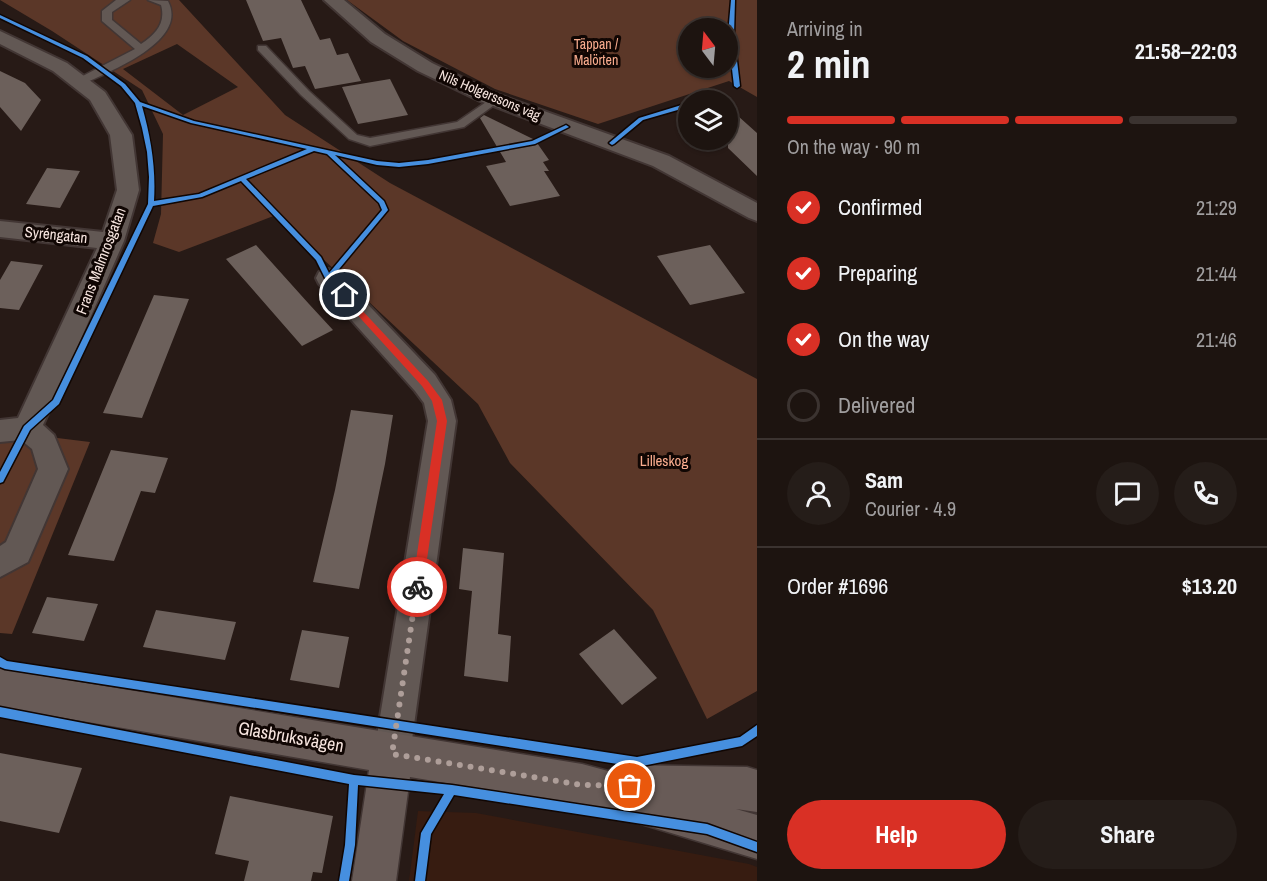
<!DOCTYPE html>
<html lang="en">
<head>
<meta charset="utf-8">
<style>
  :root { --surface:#1d1410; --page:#251d19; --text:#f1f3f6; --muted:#a09e9f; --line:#3b3330; --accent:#d93025 }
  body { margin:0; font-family:"Archivo Narrow",sans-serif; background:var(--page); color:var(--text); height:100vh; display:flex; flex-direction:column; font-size:22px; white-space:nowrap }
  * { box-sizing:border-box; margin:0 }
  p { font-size:20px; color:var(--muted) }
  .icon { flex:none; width:33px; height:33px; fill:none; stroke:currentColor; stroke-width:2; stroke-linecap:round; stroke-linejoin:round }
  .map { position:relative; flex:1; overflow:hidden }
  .panel { display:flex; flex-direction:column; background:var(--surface); width:510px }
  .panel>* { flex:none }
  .needle { width:39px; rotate:344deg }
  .buttons { position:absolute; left:678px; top:18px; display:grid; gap:12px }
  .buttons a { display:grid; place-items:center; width:60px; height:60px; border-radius:50%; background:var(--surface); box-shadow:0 2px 4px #0004,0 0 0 2px var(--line); font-size:30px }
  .pin { position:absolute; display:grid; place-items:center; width:51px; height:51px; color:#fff; margin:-26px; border:3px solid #fff; border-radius:50%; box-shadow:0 2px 6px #0007 }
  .courier { position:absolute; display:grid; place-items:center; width:60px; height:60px; margin:-30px; border:4px solid #d93025; border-radius:50%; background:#fff; color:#222; box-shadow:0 2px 8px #0007 }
  .overview em { font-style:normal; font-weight:800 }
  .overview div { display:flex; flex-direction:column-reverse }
  .overview { display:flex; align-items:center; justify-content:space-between; height:102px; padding:0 30px }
  h1 { font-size:39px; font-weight:800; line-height:45px }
  .bar { display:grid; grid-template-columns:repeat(4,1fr); gap:9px 6px; align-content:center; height:72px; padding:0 30px }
  .bar i { height:8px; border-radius:4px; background:var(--line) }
  .bar .active { background:var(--accent) }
  .bar p { grid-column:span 4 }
  .line { display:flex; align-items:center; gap:15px; padding:0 30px; border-top:2px solid var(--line) }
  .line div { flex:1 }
  .round { display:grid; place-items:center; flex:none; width:63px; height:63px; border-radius:32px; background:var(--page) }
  ol { padding:0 30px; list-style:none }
  li { display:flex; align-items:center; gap:18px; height:66px }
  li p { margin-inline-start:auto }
  li .icon { padding:6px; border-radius:50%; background:var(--accent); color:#fff; stroke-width:4 }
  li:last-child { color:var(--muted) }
  li i { width:33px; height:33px; border:3px solid var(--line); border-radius:50% }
  .button { display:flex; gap:12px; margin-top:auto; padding:12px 30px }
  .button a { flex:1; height:69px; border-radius:36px; background:var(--accent); color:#fff; font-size:24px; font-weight:800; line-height:69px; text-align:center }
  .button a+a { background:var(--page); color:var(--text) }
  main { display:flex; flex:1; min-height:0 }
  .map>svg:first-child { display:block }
</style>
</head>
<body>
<main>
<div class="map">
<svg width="757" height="881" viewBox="0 0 757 881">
  <rect width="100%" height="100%" fill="#271a16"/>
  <path fill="#371c11" d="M418,811l58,2 273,51 8,3v14h-348z"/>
  <path fill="#5b3728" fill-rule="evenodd" d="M0,0h179l106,115 105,68 367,196v312l-50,28 -54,-109 -143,-147 -32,-59 -202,-189 -97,37 -26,-9 8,-29 2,-80 -21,-44 -90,-59zM177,44l61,43 -55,28 -60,-46z
    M347,0h410v97l-28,-16 -131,43 -103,-35 -92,-48zM728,28v40h-40v-40z
    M0,431l90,11 -78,192 -12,-1z"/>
  <path fill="#6c605b" d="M246,0h55l19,40 10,-2 7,17 11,-2 13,28 -46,8 -10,-23 -12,2 -12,-30 -18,3z
    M0,71l25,12 16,17 -20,31 -21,-24z
    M390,79l18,36 -50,9 -16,-37z
    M728,107l29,26v43l-29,-28z
    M484,115l51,25 14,20 -6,2 6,9h-5l16,25 -50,10 -24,-40 20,-4 -26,-44z
    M47,168l33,3 -20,37 -34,-4z
    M256,245l53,59 24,26 -31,16 -76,-87z
    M710,245l35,48 -55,12 -33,-49z
    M11,261l32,4 -24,45 -19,-2v-28z
    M154,295l35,4 -47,119 -39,-5z
    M351,410l42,5 -8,49 -26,125 -46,-7 22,-92z
    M111,450l57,8 -13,35 -14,-2 -27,70 -46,-6z
    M463,548l41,5 -6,81 13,2 -3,46 -44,-6 8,-85 -13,-2z
    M47,597l51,7 -14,37 -52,-8z
    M156,610l80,12 -11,38 -82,-13z
    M614,629l43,49 -35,27 -43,-51z
    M302,630l47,7 -10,51 -49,-8z
    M0,753l82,15 -23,65 -59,-12z
    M230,796l103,20 -11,57 -9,-1 -2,9h-67l5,-20 -34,-7z"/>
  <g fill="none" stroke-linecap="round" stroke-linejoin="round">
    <defs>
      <path id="lane" d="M116,0h14l-18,12v8l29,24c15,-10 25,-21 20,-39l-13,-5 20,1c21,40 -58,70 -85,83h-8v-4l60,-31 -33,-28v-10z
        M258,46h8l43,45 48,44 13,3 87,-16 35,-24 4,-1 5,3 -37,27 -94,19 -21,-7 -48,-44 -43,-45z"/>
      <path id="street" d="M324,0h20l41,34 47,29 62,30 175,63 88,47v18l-8,-3 -96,-52 -173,-65 -62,-30 -47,-29z
        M0,31l67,32 38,29 27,43 7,55 -15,51 -81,184 11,10 14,34 -40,93 -28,15v-31l6,-4 32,-73 -6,-20 -11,-9 -21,2v-22l18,-2 79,-170 -97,-11v-16l103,11 14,-42 -7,-55 -20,-35 -37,-29 -53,-27z
        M328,269l9,3 98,103 16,25 5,21 -46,333 -5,13 -13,5 -13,-5 -5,-13 54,-333 -4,-18 -9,-12 -96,-107 -3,-6 3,-6z"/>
      <path id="secondary" d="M0,669l582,95 26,7 15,-6 124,2 10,3v42l-21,-3 21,6v44l-175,-53 -172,-29 -14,104h-44l17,-111 -369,-63z"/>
    </defs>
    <use href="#lane" stroke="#423634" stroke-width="3"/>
    <use href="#street" stroke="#423634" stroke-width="4"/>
    <use href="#secondary" stroke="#423634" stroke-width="3"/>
    <use href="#lane" fill="#625854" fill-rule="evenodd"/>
    <use href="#street" fill="#625854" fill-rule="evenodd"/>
    <use href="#secondary" fill="#685b57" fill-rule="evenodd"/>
    <defs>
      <path id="cycleway" d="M731,0h4l-1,35 6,51 -3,2 -3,-2 -6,-51z
        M0,15l87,41 38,28 15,18 54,19 183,40 22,2 29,-3 104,-19 32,-15 2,-1 3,2 -34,17 -107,20 -29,3 -22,-2 -42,-10 49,46 4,9 -58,70h-2l-3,-2 -9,-18 -75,-79 -39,16 -49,9 -94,198 -29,26 -27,52 -3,1v-11l24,-46 29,-26 95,-196 1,-27 -2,-25 -5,-24 -7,-25 -14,-17 -38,-28 -83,-40zM142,106l49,17 116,26 -108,45 -45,7c2,-33 -3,-63 -12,-95zM314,151l13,3 52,49 3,7 -53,63 -8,-16 -75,-78z
        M688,103v4l-45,13 -29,24 -2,1 -3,-2 30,-25z
        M0,657l7,4 630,96 103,-20 17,-12v11l-15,10 -105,21 -632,-98 -5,-2z
        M0,707l354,68 98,10 255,39 50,18v10l-50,-18 -253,-39 -23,39 -6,47h-10l6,-48 23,-39 -86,-9 -3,60 -6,36h-10l6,-36 4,-61 -349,-67z"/>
    </defs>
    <use href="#cycleway" stroke="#100603" stroke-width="3"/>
    <use href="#cycleway" fill="#468fdf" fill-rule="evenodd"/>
  </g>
  <path fill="#d93025" d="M345,292l83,89 14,19 5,21 -24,166 -6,5 -5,-5 25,-166 -5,-20 -10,-15 -80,-88v-5z"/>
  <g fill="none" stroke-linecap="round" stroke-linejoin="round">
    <path stroke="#ae9e99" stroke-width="6" stroke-dasharray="0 10.8" d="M417,587l-25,167 190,31 48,1"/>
  </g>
  <g text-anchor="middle" stroke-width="6" stroke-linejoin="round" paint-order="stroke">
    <g font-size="14" fill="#fbad8f" stroke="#100603">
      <text x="596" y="49">Täppan /<tspan x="596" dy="16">Malörten</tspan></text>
    </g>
    <g font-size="14" fill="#f7e5df" stroke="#100603">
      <text transform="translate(490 95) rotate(23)" y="5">Nils Holgerssons väg</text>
    </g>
    <g font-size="15" fill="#f7e5df" stroke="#100603">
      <text transform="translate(56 235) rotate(6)" y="5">Syréngatan</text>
      <text transform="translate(101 261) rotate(-69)" y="5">Frans Malmrosgatan</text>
    </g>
    <g font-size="15" fill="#fbad8f" stroke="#100603">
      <text x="664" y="466">Lilleskog</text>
    </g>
    <g font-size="18" fill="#f7e5df" stroke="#100603">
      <text transform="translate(291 737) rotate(10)" y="6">Glasbruksvägen</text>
    </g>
  </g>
</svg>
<div class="buttons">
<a><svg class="needle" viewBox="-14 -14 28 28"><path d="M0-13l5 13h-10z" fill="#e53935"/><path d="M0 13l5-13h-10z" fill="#a09e9f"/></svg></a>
<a><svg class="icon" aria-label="layers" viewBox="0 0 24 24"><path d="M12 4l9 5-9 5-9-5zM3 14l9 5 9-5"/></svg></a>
</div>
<div class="pin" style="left:630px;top:786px;background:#ea580c"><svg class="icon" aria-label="bag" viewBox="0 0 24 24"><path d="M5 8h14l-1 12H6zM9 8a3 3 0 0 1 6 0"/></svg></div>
<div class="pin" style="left:345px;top:295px;background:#1f2937"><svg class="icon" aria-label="home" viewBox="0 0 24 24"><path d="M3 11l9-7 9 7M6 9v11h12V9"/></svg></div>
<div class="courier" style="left:417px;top:587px"><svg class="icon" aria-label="bike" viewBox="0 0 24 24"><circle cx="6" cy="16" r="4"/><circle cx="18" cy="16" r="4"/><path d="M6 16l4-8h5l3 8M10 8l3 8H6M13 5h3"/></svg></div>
</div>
<section class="panel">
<div class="overview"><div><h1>2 min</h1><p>Arriving in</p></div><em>21:58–22:03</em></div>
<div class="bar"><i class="active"></i><i class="active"></i><i class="active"></i><i></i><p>On the way · 90 m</p></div>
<ol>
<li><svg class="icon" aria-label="check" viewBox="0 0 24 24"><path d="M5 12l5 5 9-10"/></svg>Confirmed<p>21:29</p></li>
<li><svg class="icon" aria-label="check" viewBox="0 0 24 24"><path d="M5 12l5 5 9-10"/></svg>Preparing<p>21:44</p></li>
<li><svg class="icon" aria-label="check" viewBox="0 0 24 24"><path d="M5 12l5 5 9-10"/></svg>On the way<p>21:46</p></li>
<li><i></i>Delivered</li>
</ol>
<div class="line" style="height:108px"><a class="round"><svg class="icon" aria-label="person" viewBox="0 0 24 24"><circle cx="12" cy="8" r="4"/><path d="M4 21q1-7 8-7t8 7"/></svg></a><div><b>Sam</b><p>Courier · 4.9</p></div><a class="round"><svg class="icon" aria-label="chat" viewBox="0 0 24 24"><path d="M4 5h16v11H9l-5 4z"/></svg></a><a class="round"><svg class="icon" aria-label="phone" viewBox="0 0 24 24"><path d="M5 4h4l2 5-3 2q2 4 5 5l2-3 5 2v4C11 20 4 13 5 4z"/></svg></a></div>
<div class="line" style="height:78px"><div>Order #1696</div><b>$13.20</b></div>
<div class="button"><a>Help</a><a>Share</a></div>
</section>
</main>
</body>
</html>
